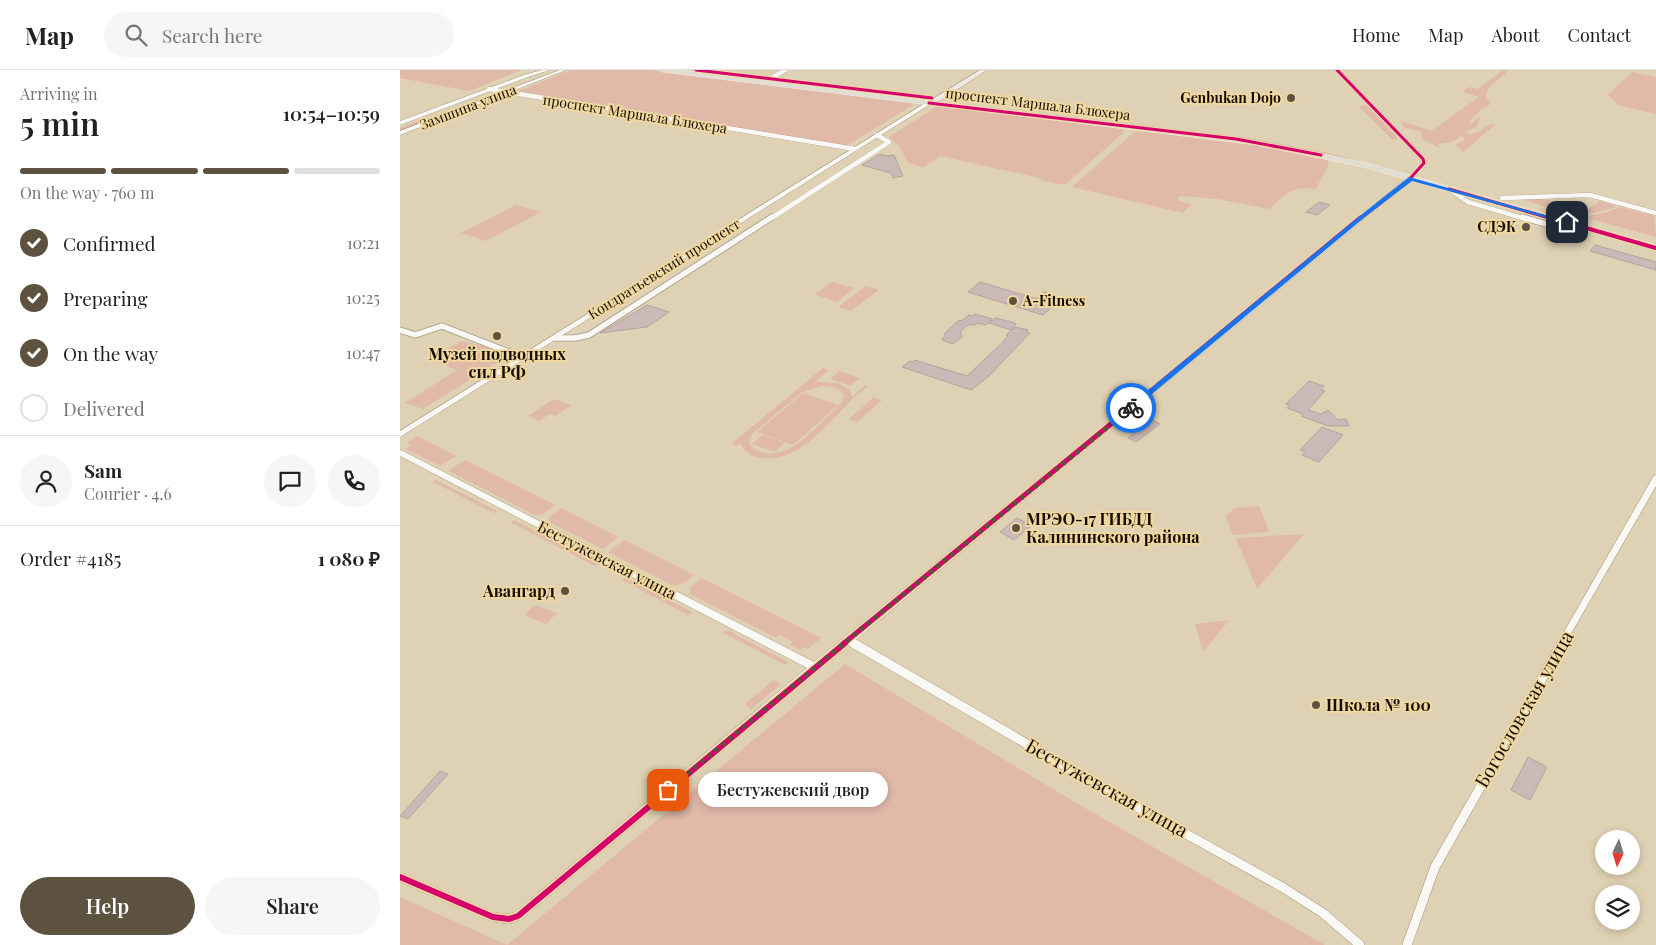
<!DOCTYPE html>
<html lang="en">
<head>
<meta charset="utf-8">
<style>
  :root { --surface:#fff; --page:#f6f6f6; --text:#222; --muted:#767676; --line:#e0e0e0; --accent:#5c523f }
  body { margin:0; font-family:"Playfair Display",serif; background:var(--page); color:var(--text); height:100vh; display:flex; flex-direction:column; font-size:19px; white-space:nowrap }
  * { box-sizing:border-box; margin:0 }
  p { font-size:16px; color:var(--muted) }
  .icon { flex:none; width:28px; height:28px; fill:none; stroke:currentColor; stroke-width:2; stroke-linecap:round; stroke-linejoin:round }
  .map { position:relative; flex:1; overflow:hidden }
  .side { display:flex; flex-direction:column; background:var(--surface); width:400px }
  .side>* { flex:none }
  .needle { width:32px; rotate:184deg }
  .fabs { position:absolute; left:1195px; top:760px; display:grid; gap:10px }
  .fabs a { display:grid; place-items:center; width:45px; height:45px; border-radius:50%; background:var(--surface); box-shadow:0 2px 8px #0003; font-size:25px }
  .pin { position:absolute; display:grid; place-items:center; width:42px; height:42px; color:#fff; margin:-21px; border-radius:10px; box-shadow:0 2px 8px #0006 }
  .courier { position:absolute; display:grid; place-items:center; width:50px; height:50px; margin:-25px; border:4px solid #1a73e8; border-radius:50%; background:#fff; color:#222; box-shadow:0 1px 6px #0007 }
  .bubble { position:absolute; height:35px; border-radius:18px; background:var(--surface); box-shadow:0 2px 8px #0003; font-size:16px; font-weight:600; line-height:35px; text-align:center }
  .summary em { font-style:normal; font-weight:600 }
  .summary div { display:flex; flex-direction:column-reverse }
  .summary { display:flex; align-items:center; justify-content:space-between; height:85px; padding:0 20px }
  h1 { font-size:32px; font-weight:600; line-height:38px }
  .bar { display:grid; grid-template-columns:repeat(4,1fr); gap:8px 5px; align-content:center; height:60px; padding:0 20px }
  .bar i { height:6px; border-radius:4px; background:var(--line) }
  .bar .on { background:var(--accent) }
  .bar p { grid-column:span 4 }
  .line { display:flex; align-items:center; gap:12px; padding:0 20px; border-top:1px solid var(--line) }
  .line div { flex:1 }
  .round { display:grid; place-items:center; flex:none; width:52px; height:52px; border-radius:26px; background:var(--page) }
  ol { padding:0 20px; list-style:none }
  li { display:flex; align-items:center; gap:15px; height:55px }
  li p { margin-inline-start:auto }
  li .icon { padding:5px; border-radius:50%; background:var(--accent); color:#fff; stroke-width:4 }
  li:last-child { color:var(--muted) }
  li i { width:28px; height:28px; border:2px solid var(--line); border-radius:50% }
  .cta { display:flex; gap:10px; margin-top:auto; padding:10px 20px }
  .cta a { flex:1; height:58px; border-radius:30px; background:var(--accent); color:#fff; font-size:20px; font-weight:600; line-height:58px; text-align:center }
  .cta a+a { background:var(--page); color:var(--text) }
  header { display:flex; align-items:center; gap:30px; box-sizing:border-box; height:70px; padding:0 25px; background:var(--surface); border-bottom:1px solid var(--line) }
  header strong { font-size:24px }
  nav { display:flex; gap:28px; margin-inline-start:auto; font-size:18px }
  .search { width:350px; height:45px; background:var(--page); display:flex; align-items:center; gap:12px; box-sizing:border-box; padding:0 18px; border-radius:28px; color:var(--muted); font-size:19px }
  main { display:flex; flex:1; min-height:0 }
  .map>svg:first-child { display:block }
</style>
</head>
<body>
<header>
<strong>Map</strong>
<div class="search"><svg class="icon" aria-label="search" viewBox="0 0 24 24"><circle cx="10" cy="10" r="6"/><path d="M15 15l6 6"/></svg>Search here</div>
<nav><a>Home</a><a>Map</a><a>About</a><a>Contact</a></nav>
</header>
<main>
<section class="side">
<div class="summary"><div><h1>5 min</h1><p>Arriving in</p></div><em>10:54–10:59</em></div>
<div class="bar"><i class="on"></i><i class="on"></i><i class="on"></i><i></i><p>On the way · 760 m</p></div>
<ol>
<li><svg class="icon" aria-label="check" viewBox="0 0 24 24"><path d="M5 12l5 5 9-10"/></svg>Confirmed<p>10:21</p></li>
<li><svg class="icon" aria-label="check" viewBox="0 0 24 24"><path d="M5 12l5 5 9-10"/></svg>Preparing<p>10:25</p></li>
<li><svg class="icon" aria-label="check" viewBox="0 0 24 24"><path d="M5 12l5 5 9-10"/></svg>On the way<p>10:47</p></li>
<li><i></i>Delivered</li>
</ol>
<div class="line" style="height:90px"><a class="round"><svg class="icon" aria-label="person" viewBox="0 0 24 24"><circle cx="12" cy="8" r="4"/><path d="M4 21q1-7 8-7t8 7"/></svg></a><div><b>Sam</b><p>Courier · 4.6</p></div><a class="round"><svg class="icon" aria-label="chat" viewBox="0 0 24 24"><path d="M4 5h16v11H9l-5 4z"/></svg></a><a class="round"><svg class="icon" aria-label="phone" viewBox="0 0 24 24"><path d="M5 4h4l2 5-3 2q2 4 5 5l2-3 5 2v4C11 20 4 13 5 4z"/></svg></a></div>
<div class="line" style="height:65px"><div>Order #4185</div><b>1 080 ₽</b></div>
<div class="cta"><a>Help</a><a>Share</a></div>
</section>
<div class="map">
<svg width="1256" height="875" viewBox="0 0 1256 875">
  <rect width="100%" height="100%" fill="#dfd1b3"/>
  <path fill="#e0b9a8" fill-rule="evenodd" d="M0,0h122l-53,21 -69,-13z
    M171,0h78l263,33 1,2 -67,41 -330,-54z
    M1103,0h4l-2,4 -17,14 -2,8 3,6v4l-7,3 -13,12v2h4l5,-6 3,1 -3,4v4l-11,5 1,3c15,0 16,-10 28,-10l-33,28 -7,-7 8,-5v-3l-3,-1 -8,6 -15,2 2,4 -18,-9 -1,-8 -17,-3 -3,-7 30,10 48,-34 -17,-5 7,-5 9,2z
    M1232,2l24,5v37l-38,-9 -10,-10z
    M89,25h4l-93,36v-3z
    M542,32l308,36 79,15 79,21 -81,-20 -78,-14z
    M966,35l30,31 1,3 -2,1 -3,-1 -34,-33z
    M536,37l38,3 145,18 6,3 -60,54 -22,-4 -3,-3 -100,-22 -16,11 -16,-4 -9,-17 -10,-9z
    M738,61l101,11 88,17 2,5 -14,26c-21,-7 -31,6 -46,19l-52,-10 -35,-3 -4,2 1,3 12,3 -8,9 -111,-26 61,-54z
    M1141,128l45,12 15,-9 15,5c-34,15 -57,5 -91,-6z
    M116,135l25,7 -55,29 -25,-8z
    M1220,137l34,9 2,21 -73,-20 22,-4z
    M432,212l22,6 -17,14 -23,-8z
    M466,216l13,4 -28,21 -13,-4z
    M61,271l22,5 26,9 -86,54 -18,-6 52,-33 -27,-11z
    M423,298l6,2 -14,12 24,1 11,7 2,7 13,-12 3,1c-5,5 -10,8 -15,12 -24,25 -60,72 -99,58 -6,-2 -11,-6 -13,-13l-4,3 -6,-2zM422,316c9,0 17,1 22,9l-2,7c-9,10 -42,42 -53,47 -12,6 -33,7 -40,-6l3,-9 50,-42z
    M439,301l21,7 -9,8 -21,-7z
    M403,323l35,12 -45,40 -36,-13z
    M474,327l8,3 -25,22 -8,-3z
    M154,329l17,6 -15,11 -6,-2 -11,7 -11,-5z
    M363,365l22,8 -11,9 -22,-8z
    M17,366l39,20 -16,10 -34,-17 5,-3 -4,-3z
    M65,390l90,45 -12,9 -8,1 -87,-44z
    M36,410l61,31v1l-3,1 -61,-31z
    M859,436l10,26 -36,3 -7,-18 8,-9z
    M161,438l57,29 -15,12 -54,-27 1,-6z
    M114,450l85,44v1l-4,1 -85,-44z
    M904,464l-47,55 -21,-51z
    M224,470l70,35 -10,8 -10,3 -66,-34z
    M225,507l67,35v1l-4,2 -66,-35z
    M302,508l119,60 -13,11 -4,-2 -4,3 -10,-5 3,-3 -13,-7 -4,3 -86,-44 1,-7z
    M135,535l22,8 -11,11 -22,-9z
    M829,550l-26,32 -8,-28z
    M327,560l61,32 -3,3 -63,-33z
    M445,594l233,140 247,141h-925v-48l107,48z
    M374,610l7,4 -30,25 -6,-5z"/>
  <path fill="#cbb9b7" stroke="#b3a49f" d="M480,84l5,2 9,-1 9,21 -10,2 -2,-5 -29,-8z
    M919,132l11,3 -13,10 -11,-3z
    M1195,175l61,17v8l-66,-19z
    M580,212l57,17 7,-7 18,6 -19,17 -75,-23z
    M247,235l22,7 -22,15 -47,6z
    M575,244l17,5 -6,6 -8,-2 -3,2h-7l-8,7 2,5 -9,7 -11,-4 4,-6h-2l15,-14 2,1 8,-6 4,1z
    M595,248l17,4 4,2 -5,6 -22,-7z
    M615,257l13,3 -2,2 4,1 -41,43 -18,14 -69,-23 8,-6 3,1 2,-2 52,16 37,-35h-1l5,-5 -2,-1z
    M909,311l15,5 -3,4 4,1 -17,19 13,4 7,-4 10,10 8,-1 3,7h-21l-27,-10 2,-2 -16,-6 2,-2 -3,-2z
    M752,350l8,4 -24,18 -8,-4z
    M922,357l21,8 -24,27 -17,-7 3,-3 -5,-2z
    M617,448l14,8 -17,14 -14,-8z
    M1128,687l19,10 -17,33 -19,-10z
    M40,701l8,3 -40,45 -8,-3z"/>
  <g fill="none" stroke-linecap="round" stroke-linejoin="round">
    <defs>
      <path id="minor-far3" d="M370,9l15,-9
        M89,19l366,60
        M1049,119l19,13 58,17
        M1102,128l88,-3 66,18
        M370,149l119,-77 -12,-7"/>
      <path id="minor-far2" d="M1122,147l41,12 6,-6
        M0,260l15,5 27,-9 82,32
        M155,268h20l14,-3 183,-118"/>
      <path id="minor-far1" d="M448,570l7,4
        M1161,574l95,-165"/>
      <path id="minor" d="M453,573l248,144 181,100 41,26 37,32
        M0,807l93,40 16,2 9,-3 297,-249
        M1007,875l28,-78 127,-224"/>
      <path id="tertiary" d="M142,0h8l-22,7 -128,48v-4l124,-46z
        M160,0h6l-166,65v-4z
        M935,0h5l85,88 2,5 -5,8 -603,499 -4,1 -4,-1 -411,-214v-6l3,1 411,211 604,-493 3,-6 -1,-4z
        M527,32l5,1 -532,334v-6z"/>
      <path id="secondary" d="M580,0h7l-46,30 -12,5 -3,-2z"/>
      <path id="primary" d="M260,0h18l579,71 110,22 289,82v5l-293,-83 -106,-22 -594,-73z"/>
    </defs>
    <use href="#minor-far3" stroke="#a39881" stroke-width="5"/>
    <use href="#minor-far2" stroke="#a39881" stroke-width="7"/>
    <use href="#minor-far1" stroke="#a39881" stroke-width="8"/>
    <use href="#minor" stroke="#a39881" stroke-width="10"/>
    <use href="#tertiary" stroke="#a39881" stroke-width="1"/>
    <use href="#secondary" stroke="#a39881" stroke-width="1"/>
    <use href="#primary" stroke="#f1eadd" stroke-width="1"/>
    <use href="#minor-far3" stroke="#faf8f4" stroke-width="4.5"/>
    <use href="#minor-far2" stroke="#faf8f4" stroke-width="5.5"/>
    <use href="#minor-far1" stroke="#faf8f4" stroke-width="7"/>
    <use href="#minor" stroke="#faf8f4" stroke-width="9"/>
    <use href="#tertiary" fill="#faf8f4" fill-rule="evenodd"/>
    <use href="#secondary" fill="#edeae3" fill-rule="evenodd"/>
    <use href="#primary" fill="#e2ddd2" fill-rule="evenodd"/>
    <defs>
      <path id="cycleway-far3" d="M296,0l236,28
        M937,0l86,89 1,4 -18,20 -46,36
        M529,33l307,36 85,16
        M1049,119l104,30"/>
      <path id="cycleway-far2" d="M1148,147l108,31
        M732,336l229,-189"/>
      <path id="cycleway-far1" d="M443,574l291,-239"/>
      <path id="cycleway" d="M0,807l93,40 16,2 9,-3 327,-273"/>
    </defs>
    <use href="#cycleway-far3" stroke="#f1d8a1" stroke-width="5"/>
    <use href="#cycleway-far2" stroke="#f1d8a1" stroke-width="6"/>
    <use href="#cycleway-far1" stroke="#f1d8a1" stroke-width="8"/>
    <use href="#cycleway" stroke="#f1d8a1" stroke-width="9"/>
    <use href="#cycleway-far3" stroke="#d6006c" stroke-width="3"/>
    <use href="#cycleway-far2" stroke="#d6006c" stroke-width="4"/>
    <use href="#cycleway-far1" stroke="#d6006c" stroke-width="5"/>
    <use href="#cycleway" stroke="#d6006c" stroke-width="6"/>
  </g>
  <path fill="#1a73e8" d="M1009,107l161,45 -5,1 -153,-42 -47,36 -231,192h-5v-3l232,-191z"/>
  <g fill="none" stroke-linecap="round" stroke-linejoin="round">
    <path stroke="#5c523f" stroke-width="5" stroke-dasharray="0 9" d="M268,720l180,-150 283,-232"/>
  </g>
  <g fill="#5c523f" stroke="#f1d8a1" stroke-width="2">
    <circle cx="891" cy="28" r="5"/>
    <circle cx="1126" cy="157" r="5"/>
    <circle cx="613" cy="231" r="5"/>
    <circle cx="97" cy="266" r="5"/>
    <circle cx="616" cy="458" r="5"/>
    <circle cx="165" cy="521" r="5"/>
    <circle cx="916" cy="635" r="5"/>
  </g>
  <g text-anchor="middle" stroke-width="4" stroke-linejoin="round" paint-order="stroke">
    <g font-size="14" font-weight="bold" fill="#160e00" stroke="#f1d8a1" text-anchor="end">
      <text x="881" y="33">Genbukan Dojo</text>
      <text x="1116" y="162">СДЭК</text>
      <text x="623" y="236" text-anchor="start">A-Fitness</text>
    </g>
    <g font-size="14" fill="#160e00" stroke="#f1d8a1">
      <text transform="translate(638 34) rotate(7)" y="5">проспект Маршала Блюхера</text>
      <text transform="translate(68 37) rotate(-21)" y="5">Замшина улица</text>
      <text transform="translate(235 44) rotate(9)" y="5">проспект Маршала Блюхера</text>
      <text transform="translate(264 199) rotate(-32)" y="5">Кондратьевский проспект</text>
    </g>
    <g font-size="16" font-weight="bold" fill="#160e00" stroke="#f1d8a1" text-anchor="start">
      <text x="97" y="290" text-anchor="middle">Музей подводных<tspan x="97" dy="18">сил РФ</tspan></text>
      <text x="626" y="455">МРЭО-17 ГИБДД<tspan x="626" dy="18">Калининского района</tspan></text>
      <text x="155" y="527" text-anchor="end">Авангард</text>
      <text x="926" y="641">Школа № 100</text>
    </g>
    <g font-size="16" fill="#160e00" stroke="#f1d8a1">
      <text transform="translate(207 490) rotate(27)" y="6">Бестужевская улица</text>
    </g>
    <g font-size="19" fill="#160e00" stroke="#f1d8a1">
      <text transform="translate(1124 639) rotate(-60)" y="7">Богословская улица</text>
      <text transform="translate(707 718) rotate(29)" y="7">Бестужевская улица</text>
    </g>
  </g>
</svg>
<div class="fabs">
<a><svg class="needle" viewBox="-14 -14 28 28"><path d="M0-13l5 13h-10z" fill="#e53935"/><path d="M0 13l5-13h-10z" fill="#767676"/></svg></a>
<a><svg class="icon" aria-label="layers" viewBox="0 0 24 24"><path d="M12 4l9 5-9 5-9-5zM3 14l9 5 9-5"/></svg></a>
</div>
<div class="pin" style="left:268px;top:720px;background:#ea580c"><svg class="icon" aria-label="bag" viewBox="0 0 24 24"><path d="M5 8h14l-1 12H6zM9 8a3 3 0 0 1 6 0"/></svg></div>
<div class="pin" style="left:1167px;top:152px;background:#1f2937"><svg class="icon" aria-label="home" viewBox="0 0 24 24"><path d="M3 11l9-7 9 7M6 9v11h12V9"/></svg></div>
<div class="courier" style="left:731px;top:338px"><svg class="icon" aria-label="bike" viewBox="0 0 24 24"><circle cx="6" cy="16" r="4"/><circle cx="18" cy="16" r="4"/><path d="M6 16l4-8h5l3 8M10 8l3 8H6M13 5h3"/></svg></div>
<div class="bubble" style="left:298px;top:702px;width:190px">Бестужевский двор</div>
</div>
</main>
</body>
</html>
